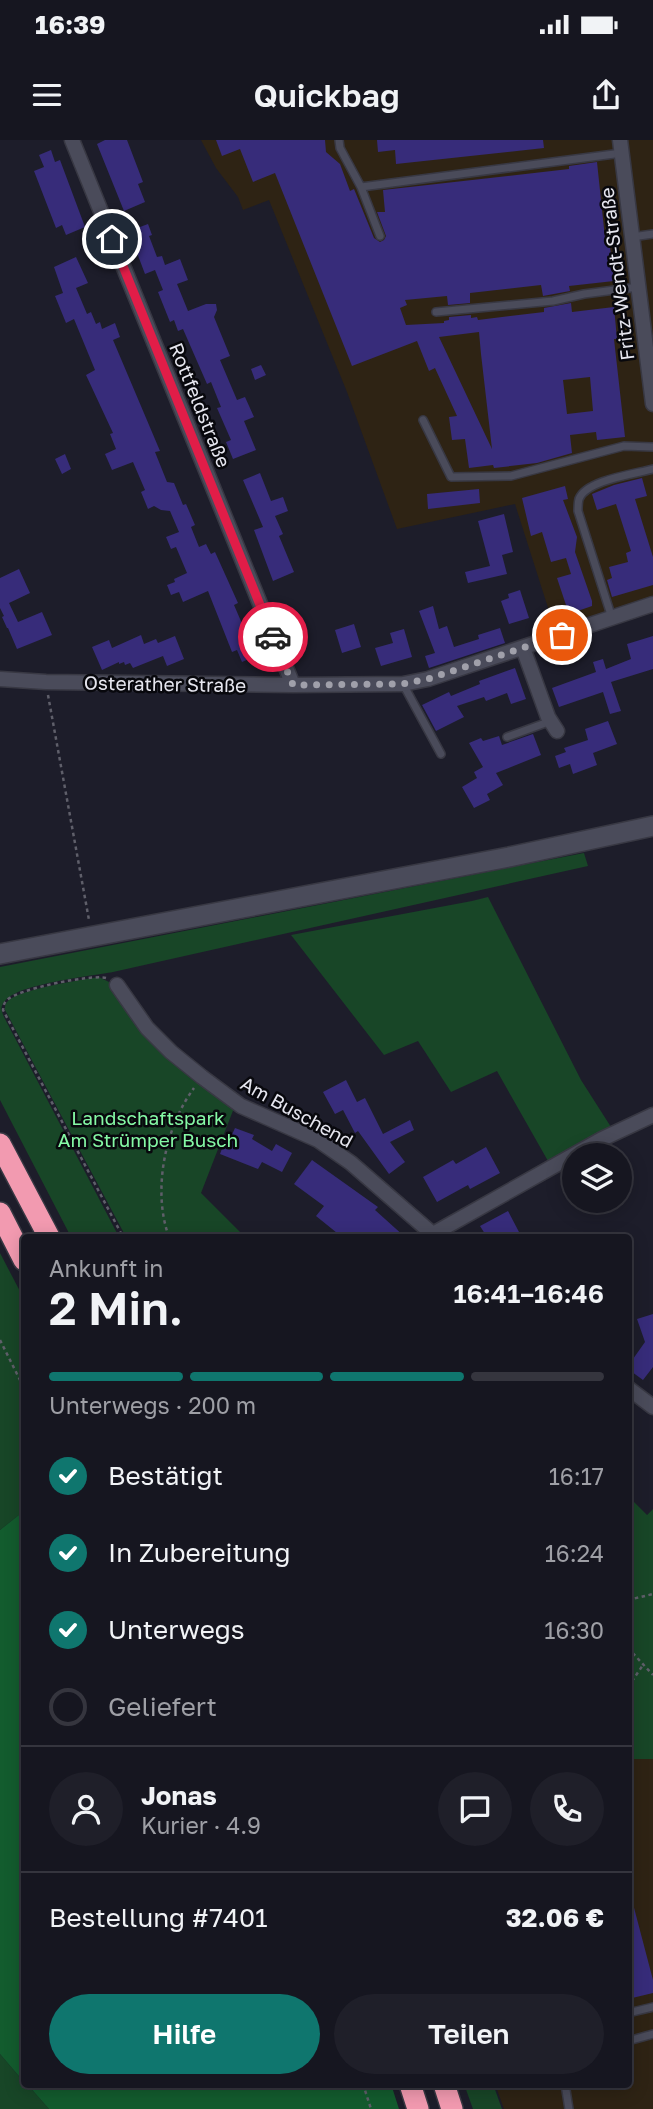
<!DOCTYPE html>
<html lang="de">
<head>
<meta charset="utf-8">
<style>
  :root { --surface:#161620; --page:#1f1f29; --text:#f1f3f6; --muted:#9e9fa5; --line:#35353e; --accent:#0f766e }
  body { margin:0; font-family:"Golos Text",sans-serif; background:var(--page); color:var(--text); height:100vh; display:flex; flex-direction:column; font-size:26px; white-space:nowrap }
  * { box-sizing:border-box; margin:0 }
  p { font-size:23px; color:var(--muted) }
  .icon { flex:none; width:38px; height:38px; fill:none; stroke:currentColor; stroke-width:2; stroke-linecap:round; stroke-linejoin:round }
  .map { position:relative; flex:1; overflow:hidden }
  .drawer { position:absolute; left:21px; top:1094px; width:611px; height:854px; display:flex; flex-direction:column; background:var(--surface); border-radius:7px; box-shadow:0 4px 18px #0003,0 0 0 2px var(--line) }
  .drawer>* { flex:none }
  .fabs { position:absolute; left:562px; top:1003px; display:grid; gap:14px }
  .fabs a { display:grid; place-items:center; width:70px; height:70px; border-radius:50%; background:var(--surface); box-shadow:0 4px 18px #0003,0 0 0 2px var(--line); font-size:35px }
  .pin { position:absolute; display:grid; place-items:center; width:60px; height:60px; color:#fff; margin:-30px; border:4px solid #fff; border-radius:50%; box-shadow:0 2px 7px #0007 }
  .courier { position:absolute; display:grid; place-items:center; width:70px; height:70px; margin:-35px; border:5px solid #e11d48; border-radius:50%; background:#fff; color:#222; box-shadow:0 2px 9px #0007 }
  .head em { font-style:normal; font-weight:600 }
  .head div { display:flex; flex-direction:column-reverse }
  .head { display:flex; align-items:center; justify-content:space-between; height:119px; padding:0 28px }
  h1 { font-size:46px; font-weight:600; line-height:52px }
  .bar { display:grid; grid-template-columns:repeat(4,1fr); gap:10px 7px; align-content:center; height:84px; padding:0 28px }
  .bar i { height:9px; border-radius:5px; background:var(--line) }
  .bar .current { background:var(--accent) }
  .bar p { grid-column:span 4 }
  .line { display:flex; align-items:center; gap:18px; padding:0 28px; border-top:2px solid var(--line) }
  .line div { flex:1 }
  .round { display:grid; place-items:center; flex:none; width:74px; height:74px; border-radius:37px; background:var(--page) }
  ol { padding:0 28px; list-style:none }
  li { display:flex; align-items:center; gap:21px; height:77px }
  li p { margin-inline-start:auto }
  li .icon { padding:7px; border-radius:50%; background:var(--accent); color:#fff; stroke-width:4 }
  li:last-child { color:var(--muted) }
  li i { width:38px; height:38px; border:4px solid var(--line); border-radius:50% }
  .primary-button { display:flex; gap:14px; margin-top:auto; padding:14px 28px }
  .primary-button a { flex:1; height:80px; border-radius:42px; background:var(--accent); color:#fff; font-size:28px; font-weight:600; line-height:80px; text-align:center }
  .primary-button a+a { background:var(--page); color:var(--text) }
  .status { display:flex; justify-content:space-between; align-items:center; height:49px; padding:0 35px; background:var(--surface); direction:ltr }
  .status svg { height:19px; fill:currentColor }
  header { display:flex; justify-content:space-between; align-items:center; height:91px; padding:0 28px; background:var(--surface); font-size:32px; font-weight:600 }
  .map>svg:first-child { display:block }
</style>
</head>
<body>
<div class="status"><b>16:39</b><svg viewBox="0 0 49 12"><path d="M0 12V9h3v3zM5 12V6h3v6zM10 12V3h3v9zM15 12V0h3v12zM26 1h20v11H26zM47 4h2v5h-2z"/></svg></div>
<header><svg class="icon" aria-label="menu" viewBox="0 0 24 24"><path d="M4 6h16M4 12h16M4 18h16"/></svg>Quickbag<svg class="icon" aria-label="share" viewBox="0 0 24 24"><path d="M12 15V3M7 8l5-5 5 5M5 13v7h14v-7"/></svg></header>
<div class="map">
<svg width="653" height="1969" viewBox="0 0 653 1969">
  <rect width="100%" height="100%" fill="#1d1d2a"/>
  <path fill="#2e2314" d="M201,0h452v465l-96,31 -42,-132 -118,25 -50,-137 -78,-192 -26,10 -5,-13 -22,-29z
    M628,1619h25v350h-149l-9,-25h133z"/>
  <path fill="#184627" d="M584,713l4,13 -475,106c-22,4 -96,12 -108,29 -5,5 -4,9 -1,16l115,220h-48l-71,-137v-133z
    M488,757l93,183 30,47 -63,34 -51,-90 -46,21 -33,-51 -34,14 -93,-120 181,-34z
    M99,837l12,6 123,125 -33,85 44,44h-119l-121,-227c0,-5 0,-6 4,-10 13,-11 71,-20 90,-23z
    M0,1113l24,46v212l-24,19z
    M628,1356l19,19 6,-6v250h-25z
    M0,1914l24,28v2h3l22,25h-49z
    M464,1944h29l9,25h-29z"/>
  <path fill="#135c2e" d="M24,1371v571l-24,-28v-524z
    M27,1944h364l8,25h-350z"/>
  <path fill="#372c7a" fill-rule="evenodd" d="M105,0h22l16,42 -5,2 7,18 -21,9 -27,-67z
    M216,0h109l1,12 14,12 10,27 4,-2 20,49 6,4 4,-2 2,-4 -9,-24h8l-2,-22 186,-21v-3l28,-4 8,76h4l5,43 -45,5 1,5 -27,5 -2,-11 -71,8v10l-22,2 -1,-9 -42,4 2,5 -7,3 6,17 38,-2v-2l5,-1v-3l22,-2v3l6,-1 1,3 66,-8v-4l27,-5 1,9 42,-5 3,32h-3l11,98 -28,3 -1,-8 -26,3 2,18 -35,10 -43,5 -1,-3 -24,3 -4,-29 -13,1 -3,-23 8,-1 -22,-48 -6,3 -12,-30 -65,25 -77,-193 -22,9 -13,-33 -18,7zM479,192l2,22 11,95 -53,-112zM590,237l3,34 -26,3 -4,-34z
    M377,0h166l1,8 -148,16 -1,-14 -17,2z
    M51,10l4,12 5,-2 25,67 -19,8 -4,-10 -6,3 -22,-57 10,-4 -5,-12z
    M148,84l4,11 -3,1 8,21 5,-1 3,9 15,-6 8,21 -11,4 11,27 18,-7h10l1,6 -3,7 16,39 -10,4 17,40 8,-3 9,20 -10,4 12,29 -23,9 -7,-17 5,-2 -14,-32 4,-1 -10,-25 -4,2 -24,-55 -5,2 -4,-11 -4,2 -12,-30 5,-2 -8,-20 -10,4 -14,-37 3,-1 -2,-6z
    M76,117l12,26 -12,5 11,26 4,-2 5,12 4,-2 2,7 13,-6 5,14 -7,3 47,111 -5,1 12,30 7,1 9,22 3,-1 9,21 -4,2 8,20 7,-3 5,10 4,-2 23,51 -4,2 22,51 -14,6 -5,-12 -5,2 -24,-61 -25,11 -4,-10 -8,3 -4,-10 8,-3 -1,-3 13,-6 -11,-26 -5,2 -5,-12 13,-5 -9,-21 -9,-1 -7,-4 -6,3 -7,-17 4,-2 -12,-28 -21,8 -7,-16 11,-5 -6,-15 3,-1 -27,-58 9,-5 -21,-51 -8,4 -11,-27 8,-3 -9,-26z
    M261,225l5,10 -11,5 -4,-11z
    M65,314l6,15 -9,5 -7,-15z
    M260,333l11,28 12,-4 5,14 -13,5 8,18 -4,2 15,36 -21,9 -19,-51 9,-3 -20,-47z
    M642,338l5,18 -12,3 18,58v28l-41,12 -5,-17 5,-2 -3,-11 19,-5 -2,-9 5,-2 -15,-47 -19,6 -5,-16 22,-9z
    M565,346l3,13 -5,1 14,37 -2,15 17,49v5l-23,8 -12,-36 14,-4 -5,-16 -15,4 -9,-30 -11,4 -9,-38z
    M479,349l1,14 -52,6 -1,-15z
    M504,374l9,38 -11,3 5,19 -39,9 -3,-11 25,-6 -12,-45z
    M19,429l11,24 -21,10 9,19 24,-10 10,23 -35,14 -9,-21h-1l-5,-11 2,-1 -4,-8v-30z
    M520,450l9,28 -20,6 -8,-23 8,-3 -1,-4z
    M433,466l6,23 8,-3 7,21 25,-8 -1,-4 22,-7 5,15 -76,25 -4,-12 10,-3 -16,-42z
    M354,484l7,23 -19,6 -7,-23z
    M404,489l8,28 -31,9 -6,-18 18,-5 -3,-10z
    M141,495l3,9 12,-5 2,4 17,-7 9,23 -17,7 -4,-10 -30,12 -3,-5 -5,2 -1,-3 -5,2v-2l-17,8 -10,-23 17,-7 3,8z
    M653,496v33l-42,13 10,29 -11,3 -7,-22 -44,15 -7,-19 44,-16 -3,-10 10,-3 3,10 25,-10 -4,-15z
    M515,528l11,31 -15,5 -4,-11 -21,8 -2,-4 -27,9 7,11 -28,14 -14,-26 27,-13 2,4 29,-12 -1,-3z
    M608,581l9,23 -24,9 4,12 -24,9 -3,-10 -11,4 -4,-12 11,-4 -2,-4 24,-8 -3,-11z
    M533,594l8,21 -45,18 7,12 -16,9 3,6 -16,8 -12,-21 15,-9 -3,-6 9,-5 -14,-24 12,-5 2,3 16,-5 3,9z
    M346,940l11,22 8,-4 18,36 27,-14 4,10 -24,12 15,20 -16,12 -31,-43 -3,2 -12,-23 -8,4 -12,-22z
    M235,988l19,7 -2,4 20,12 4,-7 16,9 -10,19 -20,-10 -4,7 -38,-15 6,-16 4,1z
    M486,1007l14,26 -30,16 -2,-4 -31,17 -14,-25 30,-17 3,4z
    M312,1020l66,47 -3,3 30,27h-63l-26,-21 8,-10 -30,-22z
    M508,1071l11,21 -10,5h-22l-7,-11z
    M653,1174v53l-10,13 -15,-11v-3l17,-24 -8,-23z
    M632,1760l21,80v13l-25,6v-98z"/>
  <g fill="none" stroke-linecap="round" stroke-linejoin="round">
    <defs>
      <path id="lane" d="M339,0l1,8 21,39 19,49
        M361,47l261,-34
        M632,97l21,-3
        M436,172l117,-11 31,-7 54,-7
        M423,280l28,57 60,-1 113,-30 29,1
        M612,478l-34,-107c0,-4 0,-8 1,-12 7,-19 56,-25 74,-30
        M403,544l38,70
        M507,597l44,-16
        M628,1873l25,-6
        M628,1901l25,-7
        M565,1944l4,25"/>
      <path id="street" d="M72,0l221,545
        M620,0l33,264
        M523,508l25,69 9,14
        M0,539l46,3 247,3 110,-1 25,-5 225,-75
        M117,845l30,43 24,24 31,25 39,29 77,34 33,23 85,74
        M433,1094l169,-95 51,-24
        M628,1248l25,19"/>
      <path id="secondary" d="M0,814l509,-97 144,-31"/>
      <path id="highway" d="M0,1004l49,93
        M0,1073l24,47
        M410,1944l8,25
        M444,1944l8,25"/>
    </defs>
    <use href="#lane" stroke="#383843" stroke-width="10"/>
    <use href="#street" stroke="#383843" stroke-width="17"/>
    <use href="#secondary" stroke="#383843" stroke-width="22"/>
    <use href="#highway" stroke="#383843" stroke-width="24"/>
    <path stroke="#5f5f6a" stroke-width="2.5" stroke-dasharray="3.5 3.5" stroke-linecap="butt" d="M48,555l41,225
      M106,838c-15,-4 -88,11 -99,22 -4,4 -3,6 -4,10l120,227
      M169,1097c-17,-46 -4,-110 25,-149
      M0,1200l24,48
      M628,1460l25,-6
      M628,1508l25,27
      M628,1547l15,-22
      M363,1944l8,25"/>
    <use href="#lane" stroke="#4a4b5a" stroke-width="7"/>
    <use href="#street" stroke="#4a4b5a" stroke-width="14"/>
    <use href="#secondary" stroke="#4a4b5a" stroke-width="19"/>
    <use href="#highway" stroke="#f29ab0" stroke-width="21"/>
  </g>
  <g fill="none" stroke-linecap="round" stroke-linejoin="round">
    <path stroke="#a0a0aa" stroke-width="7" stroke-dasharray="0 12.6" d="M273,497l20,48 109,-1 26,-5 134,-44"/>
    <path stroke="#e11d48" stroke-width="9" d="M112,99l161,398"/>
  </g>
  <g text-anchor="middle" stroke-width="5" stroke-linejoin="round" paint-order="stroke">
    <g font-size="19" fill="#e6e6ef" stroke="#08080d">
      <text transform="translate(617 134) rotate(-97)" y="7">Fritz-Wendt-Straße</text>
      <text transform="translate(200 265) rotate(68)" y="7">Rottfeldstraße</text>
      <text transform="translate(165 544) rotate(1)" y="7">Osterather Straße</text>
      <text transform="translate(297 972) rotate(29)" y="7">Am Buschend</text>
    </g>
    <g font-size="19" fill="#85f9a5" stroke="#08080d">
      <text x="148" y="985">Landschaftspark<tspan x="148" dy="22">Am Strümper Busch</tspan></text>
    </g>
  </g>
</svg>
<div class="fabs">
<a><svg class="icon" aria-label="layers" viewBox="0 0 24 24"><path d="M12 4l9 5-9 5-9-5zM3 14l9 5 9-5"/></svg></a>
</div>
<div class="pin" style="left:562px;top:495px;background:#ea580c"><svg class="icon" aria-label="bag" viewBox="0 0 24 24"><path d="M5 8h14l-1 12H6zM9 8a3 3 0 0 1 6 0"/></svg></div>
<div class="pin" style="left:112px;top:99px;background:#1f2937"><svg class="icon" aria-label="home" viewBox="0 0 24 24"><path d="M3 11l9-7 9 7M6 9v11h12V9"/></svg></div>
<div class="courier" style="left:273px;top:497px"><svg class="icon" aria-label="car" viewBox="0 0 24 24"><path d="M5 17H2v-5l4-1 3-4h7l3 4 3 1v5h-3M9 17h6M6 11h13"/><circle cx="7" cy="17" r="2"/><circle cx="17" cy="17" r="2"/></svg></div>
<section class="drawer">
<div class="head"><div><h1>2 Min.</h1><p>Ankunft in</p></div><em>16:41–16:46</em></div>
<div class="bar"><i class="current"></i><i class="current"></i><i class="current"></i><i></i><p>Unterwegs · 200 m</p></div>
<ol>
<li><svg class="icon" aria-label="check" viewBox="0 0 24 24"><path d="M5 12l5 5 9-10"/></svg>Bestätigt<p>16:17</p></li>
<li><svg class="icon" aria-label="check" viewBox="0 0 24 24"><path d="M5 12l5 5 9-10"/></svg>In Zubereitung<p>16:24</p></li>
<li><svg class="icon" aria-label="check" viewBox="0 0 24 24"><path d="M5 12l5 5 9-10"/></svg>Unterwegs<p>16:30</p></li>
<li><i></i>Geliefert</li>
</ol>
<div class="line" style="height:126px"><a class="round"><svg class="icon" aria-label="person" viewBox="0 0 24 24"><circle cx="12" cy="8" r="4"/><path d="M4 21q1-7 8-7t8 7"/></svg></a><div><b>Jonas</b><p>Kurier · 4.9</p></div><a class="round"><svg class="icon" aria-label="chat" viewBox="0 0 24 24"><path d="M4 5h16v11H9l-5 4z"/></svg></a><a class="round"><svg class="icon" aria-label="phone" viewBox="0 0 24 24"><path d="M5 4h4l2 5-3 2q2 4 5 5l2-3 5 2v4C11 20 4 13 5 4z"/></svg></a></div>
<div class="line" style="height:91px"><div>Bestellung #7401</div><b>32.06 €</b></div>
<div class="primary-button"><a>Hilfe</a><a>Teilen</a></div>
</section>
</div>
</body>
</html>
